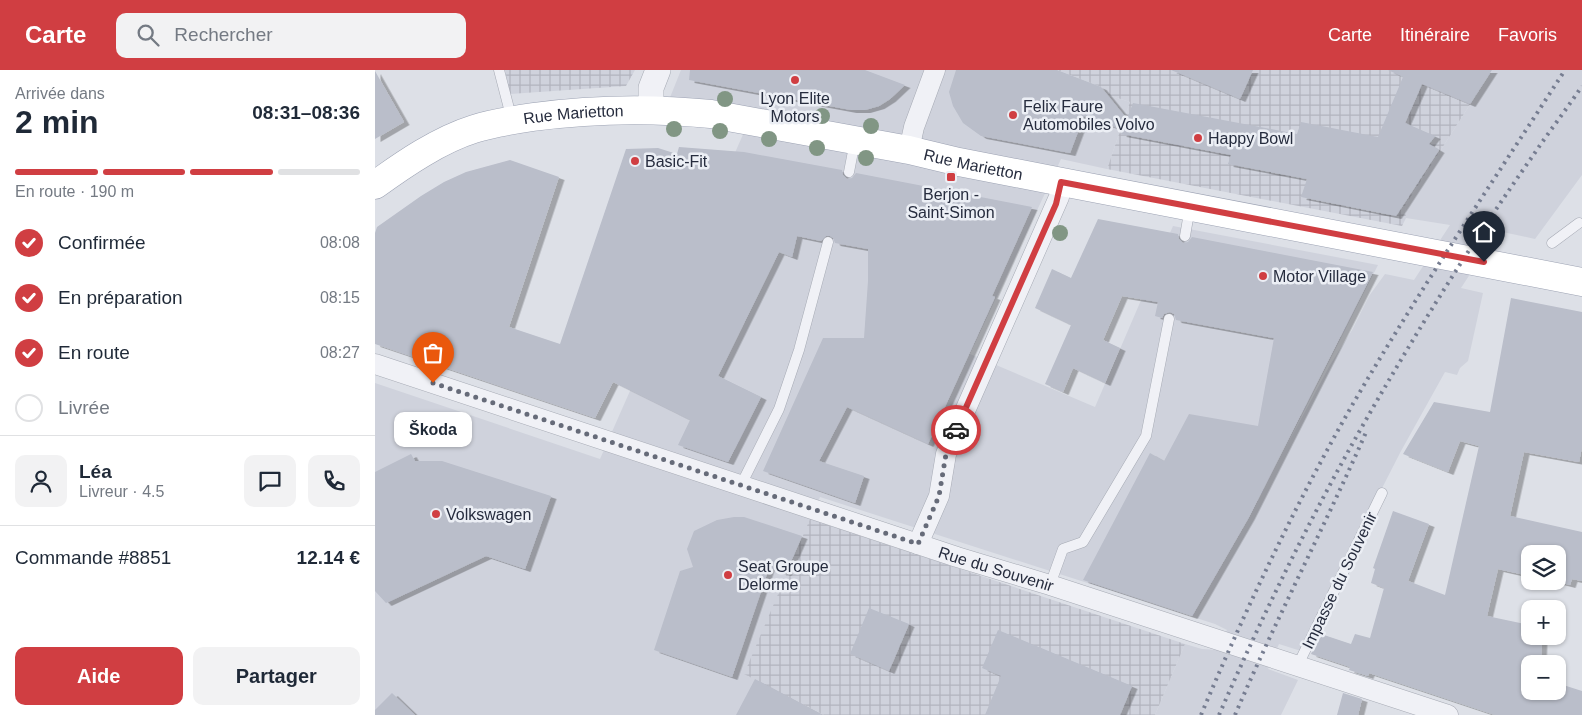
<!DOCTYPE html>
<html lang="fr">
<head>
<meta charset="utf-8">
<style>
  :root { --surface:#fff; --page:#f2f2f3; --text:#1f2937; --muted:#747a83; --line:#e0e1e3; --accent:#d03e42 }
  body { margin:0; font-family:Helvetica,sans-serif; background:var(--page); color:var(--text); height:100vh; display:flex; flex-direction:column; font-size:19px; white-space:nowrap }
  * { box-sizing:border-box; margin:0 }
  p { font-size:16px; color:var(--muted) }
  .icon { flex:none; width:28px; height:28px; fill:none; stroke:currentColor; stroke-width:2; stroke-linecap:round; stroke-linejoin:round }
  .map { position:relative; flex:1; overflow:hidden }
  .details { display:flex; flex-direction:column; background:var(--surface); width:375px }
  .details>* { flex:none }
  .fabs { position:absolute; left:1146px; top:475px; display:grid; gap:10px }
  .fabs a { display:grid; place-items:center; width:45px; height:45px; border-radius:10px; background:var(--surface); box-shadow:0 1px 4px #0004; font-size:25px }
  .pin { position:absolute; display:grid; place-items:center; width:42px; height:42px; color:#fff; margin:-51px -21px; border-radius:50% 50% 50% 0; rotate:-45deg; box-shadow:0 0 5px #0007 }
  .pin .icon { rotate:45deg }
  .courier { position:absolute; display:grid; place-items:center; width:50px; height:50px; margin:-25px; border:4px solid #d03e42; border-radius:50%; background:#fff; color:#222; box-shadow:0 1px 6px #0007 }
  .bubble { position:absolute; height:35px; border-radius:10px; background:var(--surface); box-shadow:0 1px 4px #0004; font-size:16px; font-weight:700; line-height:35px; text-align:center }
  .overview em { font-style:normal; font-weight:700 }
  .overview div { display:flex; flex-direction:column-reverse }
  .overview { display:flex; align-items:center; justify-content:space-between; height:85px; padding:0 15px }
  h1 { font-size:32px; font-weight:700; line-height:38px }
  .bar { display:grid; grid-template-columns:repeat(4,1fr); gap:8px 5px; align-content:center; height:60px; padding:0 15px }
  .bar i { height:6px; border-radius:4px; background:var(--line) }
  .bar .current { background:var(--accent) }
  .bar p { grid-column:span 4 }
  .line { display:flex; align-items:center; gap:12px; padding:0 15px; border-top:1px solid var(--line) }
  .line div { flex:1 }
  .round { display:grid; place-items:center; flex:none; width:52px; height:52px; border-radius:10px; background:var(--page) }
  ol { padding:0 15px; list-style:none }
  li { display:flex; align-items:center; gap:15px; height:55px }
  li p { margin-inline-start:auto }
  li .icon { padding:5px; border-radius:50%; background:var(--accent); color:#fff; stroke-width:4 }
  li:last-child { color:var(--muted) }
  li i { width:28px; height:28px; border:2px solid var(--line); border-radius:50% }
  .primary-button { display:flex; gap:10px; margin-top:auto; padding:10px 15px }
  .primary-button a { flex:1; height:58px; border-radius:10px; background:var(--accent); color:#fff; font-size:20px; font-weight:700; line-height:58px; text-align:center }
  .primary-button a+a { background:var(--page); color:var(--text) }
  header { display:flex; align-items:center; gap:30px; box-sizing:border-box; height:70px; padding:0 25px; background:var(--accent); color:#fff }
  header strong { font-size:24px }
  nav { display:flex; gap:28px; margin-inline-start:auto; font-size:18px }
  .search { width:350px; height:45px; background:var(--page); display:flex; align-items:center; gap:12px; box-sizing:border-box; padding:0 18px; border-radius:10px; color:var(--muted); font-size:19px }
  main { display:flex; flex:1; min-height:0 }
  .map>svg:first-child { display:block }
</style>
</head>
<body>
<header>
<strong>Carte</strong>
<div class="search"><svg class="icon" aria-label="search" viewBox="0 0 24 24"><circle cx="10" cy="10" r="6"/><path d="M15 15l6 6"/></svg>Rechercher</div>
<nav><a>Carte</a><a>Itinéraire</a><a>Favoris</a></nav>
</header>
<main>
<section class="details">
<div class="overview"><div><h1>2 min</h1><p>Arrivée dans</p></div><em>08:31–08:36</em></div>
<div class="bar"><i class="current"></i><i class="current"></i><i class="current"></i><i></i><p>En route · 190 m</p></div>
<ol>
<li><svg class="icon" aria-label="check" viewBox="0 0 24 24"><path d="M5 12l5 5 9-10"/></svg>Confirmée<p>08:08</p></li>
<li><svg class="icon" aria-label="check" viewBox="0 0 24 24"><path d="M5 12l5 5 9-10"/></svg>En préparation<p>08:15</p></li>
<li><svg class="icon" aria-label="check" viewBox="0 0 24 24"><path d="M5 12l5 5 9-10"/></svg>En route<p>08:27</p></li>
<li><i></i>Livrée</li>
</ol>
<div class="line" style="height:90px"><a class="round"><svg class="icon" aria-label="person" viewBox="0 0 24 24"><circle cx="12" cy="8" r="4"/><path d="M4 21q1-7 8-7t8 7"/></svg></a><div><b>Léa</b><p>Livreur · 4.5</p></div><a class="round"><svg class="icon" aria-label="chat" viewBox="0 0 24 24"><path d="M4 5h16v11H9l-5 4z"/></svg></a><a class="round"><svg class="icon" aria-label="phone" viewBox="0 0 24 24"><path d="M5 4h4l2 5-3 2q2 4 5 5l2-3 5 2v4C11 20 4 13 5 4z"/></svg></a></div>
<div class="line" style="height:65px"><div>Commande #8851</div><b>12.14 €</b></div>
<div class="primary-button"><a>Aide</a><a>Partager</a></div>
</section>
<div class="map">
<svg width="1207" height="645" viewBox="0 0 1207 645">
  <defs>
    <pattern id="industrial-grid" width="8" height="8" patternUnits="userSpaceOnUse" patternTransform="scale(1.25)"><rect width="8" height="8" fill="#cfd2dc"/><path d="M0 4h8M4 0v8" fill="none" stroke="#b2b4be"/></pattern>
    <filter id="shadow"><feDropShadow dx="5.5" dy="3" stdDeviation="0" flood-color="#0004"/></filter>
  </defs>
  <rect width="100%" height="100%" fill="#dde0e7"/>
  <path fill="#cfd2dc" d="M306,0h376l44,17 7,8 22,7 -23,67 -46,-10 -91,195 125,53 78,-181 205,39 -92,182 44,-82 22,-35 17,-34 16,-22 29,6 36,-55 -44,-7 -1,-12 87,-136h90v105l-47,64 -37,-8 -37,57 22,5 -15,68 -8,7 -3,7 -12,-3 -44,79 -71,139 -29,61 -22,-7 -11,25 30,11 -17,35h-126l30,-71 17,5 16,1 9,-20 -12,-6 -395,-127 -75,177 79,41h-449v-332l225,76 145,-329 -86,-5z"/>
  <path fill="url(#industrial-grid)" d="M130,0h130l-9,16 -116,8z
    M682,0h435l-87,136 1,12 -4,8 -295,-57 23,-67 -22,-7 -7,-8z
    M435,449l375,125 -30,71h-331l-80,-41z"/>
  <path fill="#babeca" filter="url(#shadow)" d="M315,0h175l40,15 -15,14 -11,7 -14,4h-14l-162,-30z
    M581,0h101l44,17 26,32 6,-16 164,31 4,-12 77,15 25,-60 -15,-7h104l-22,34 -48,-20 -17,39 30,13 -6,8 10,6 -43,66 -95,-19 6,-18 -79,-15 3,-9 -110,-21 2,-4 -39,-14 -14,37 -89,-17 -18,-13 -10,-17 -4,-14z
    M796,0h82l-13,29z
    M0,1l29,51 -29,17z
    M304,77l65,5 98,18 1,5 4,4 5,-1 4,-5 176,34 -40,89 3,1 -67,147 -81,-37 -28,54 45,15 -9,27 -92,-32 60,-133h41l4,-57v-32l-33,-6 -2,-5 -3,-2h-4l-5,5 -24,-5 -5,21 -13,-5 -61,124 43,21 -33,65 -50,-17 12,-25 -77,-38 -18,36 -220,-74v-111l2,-6 44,-31 23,-14 22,-10 44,-12 49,17 -50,150 51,17 66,-195 32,-1 19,6z
    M723,149l80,15 1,5 4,4 5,-1 4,-5 181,35 -124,245 -57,99 -109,-36 67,-127 14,8 25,-47 69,12 16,-88 -98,-18 -2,-6 -4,-2 -6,2 -2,4 -7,-2 3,-14 -36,-6 -19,44 17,8 -15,35 -32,-15 -10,24 -18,-8 26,-59 -36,-17 17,-39 19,9z
    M1136,228l71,14v135l-3,15 -55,-10 -14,64 72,16v49l-10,-2 -2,6 -16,-4h3v-27h-27v22l-32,-7 -11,47 43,9v11h12l-1,28h-11v27h27v-8l25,8v24h-87l-126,-42 -1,3 -19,-6 1,-3 -39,-13 10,-20 30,10 4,-10 15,4 14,-50 -13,-5 4,-14 -2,-1 20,-57 36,13 -21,57 37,14 34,-149 -19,-5 -12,31 -45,-18 31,-52 56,10z
    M36,384l4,7h27l109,35 -26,73 -39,-13 -100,47 -11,-12v-119z
    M359,447h10l58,19 -16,37 -17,-5 -37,109 -78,-27 26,-79 13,-4 -6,-18 7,-18 23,-11z
    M494,538l40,16 -20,47 -39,-17z
    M623,560l134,56 -12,29h-135l16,-39 -19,-8z
    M380,609l68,36h-87z
    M17,623l23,22h-40v-5z
    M968,623l19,6 -4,16h-21z"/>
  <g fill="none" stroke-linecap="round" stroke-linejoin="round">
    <defs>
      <path id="service" d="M124,0l13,50
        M474,102l6,-31
        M810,166l5,-29
        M1177,173l27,-20
        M366,415l38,-76 20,-59 29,-108
        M675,515l13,-36 20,-7 63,-106 23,-117
        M922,597l85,-174"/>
      <g id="minor">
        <path d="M534,80l5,-23 21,-57"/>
        <path id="s1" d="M0,294l582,193 93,28 398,130"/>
        <path d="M543,474l21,-48 7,-42 113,-257 3,-15"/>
      </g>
      <path id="tertiary" d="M276,40v-22l7,-18"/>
      <g id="primary">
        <path id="s2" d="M0,115c29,-21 64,-45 99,-56 19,-6 39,-9 59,-12 59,-8 118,-9 178,-3l198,36 50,12 103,20 520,100"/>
      </g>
    </defs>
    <use href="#service" stroke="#a6aab4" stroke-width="11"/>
    <use href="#minor" stroke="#a6aab4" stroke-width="21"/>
    <use href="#tertiary" stroke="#a6aab4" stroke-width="26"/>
    <use href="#primary" stroke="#9ca2b3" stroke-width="29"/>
    <use href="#service" stroke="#f0f1f6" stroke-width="10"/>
    <use href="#minor" stroke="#f0f1f6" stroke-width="20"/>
    <use href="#tertiary" stroke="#f0f1f6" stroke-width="25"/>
    <use href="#primary" stroke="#fff" stroke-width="28"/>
    <path stroke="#767d91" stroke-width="4" stroke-dasharray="2.5 5" stroke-linecap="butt" d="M826,645c45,-107 95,-212 153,-313 66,-113 140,-222 211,-332
      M844,645c44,-101 93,-201 148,-297 51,-89 106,-177 165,-261 16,-24 34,-47 50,-71
      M860,645c41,-96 90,-189 132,-285"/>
  </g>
  <g fill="#819684">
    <circle cx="350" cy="29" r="8"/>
    <circle cx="447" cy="46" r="8"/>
    <circle cx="496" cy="56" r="8"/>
    <circle cx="299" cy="59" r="8"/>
    <circle cx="345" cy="61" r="8"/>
    <circle cx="394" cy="69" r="8"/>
    <circle cx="442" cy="78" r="8"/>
    <circle cx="491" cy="88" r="8"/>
    <circle cx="685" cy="163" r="8"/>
  </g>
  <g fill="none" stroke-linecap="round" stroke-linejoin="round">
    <path stroke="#666b79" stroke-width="5" stroke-dasharray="0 9" d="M58,313l485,161 21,-48 7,-42 10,-24"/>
    <path stroke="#d03e42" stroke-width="6" d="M581,360l100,-226 5,-22 423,80"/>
  </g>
  <g fill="#d03e42" stroke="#eceff5" stroke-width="2">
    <circle cx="420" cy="10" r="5"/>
    <circle cx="638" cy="45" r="5"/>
    <circle cx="823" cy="68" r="5"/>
    <circle cx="260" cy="91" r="5"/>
    <rect x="571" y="102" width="10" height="10" rx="2.5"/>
    <circle cx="888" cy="206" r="5"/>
    <circle cx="61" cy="444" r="5"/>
    <circle cx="353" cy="505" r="5"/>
  </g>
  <g text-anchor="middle" stroke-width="5" stroke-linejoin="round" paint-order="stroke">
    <g font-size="16" fill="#262c3e" stroke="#eceff5" text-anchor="start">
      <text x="420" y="34" text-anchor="middle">Lyon Elite<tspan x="420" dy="18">Motors</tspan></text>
      <text x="648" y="42">Felix Faure<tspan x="648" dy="18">Automobiles Volvo</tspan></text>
      <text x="833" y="74">Happy Bowl</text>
      <text x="270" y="97">Basic-Fit</text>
      <text x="576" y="130" text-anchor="middle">Berjon -<tspan x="576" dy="18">Saint-Simon</tspan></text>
      <text x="898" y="212">Motor Village</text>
      <text x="71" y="450">Volkswagen</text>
      <text x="363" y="502">Seat Groupe<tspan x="363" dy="18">Delorme</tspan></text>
    </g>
    <g font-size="16" fill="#262c3e" stroke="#eceff5">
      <text dy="6" stroke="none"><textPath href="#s2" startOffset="215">Rue Marietton</textPath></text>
      <text dy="6" stroke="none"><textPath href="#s2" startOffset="620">Rue Marietton</textPath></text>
      <text dy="6" stroke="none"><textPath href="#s1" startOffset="654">Rue du Souvenir</textPath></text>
      <text transform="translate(964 510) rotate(-64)" y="6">Impasse du Souvenir</text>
    </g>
  </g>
</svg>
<div class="fabs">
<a><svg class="icon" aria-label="layers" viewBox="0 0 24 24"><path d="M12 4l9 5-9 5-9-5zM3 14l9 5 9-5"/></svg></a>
<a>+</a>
<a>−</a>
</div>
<div class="pin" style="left:58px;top:313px;background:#ea580c"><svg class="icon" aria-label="bag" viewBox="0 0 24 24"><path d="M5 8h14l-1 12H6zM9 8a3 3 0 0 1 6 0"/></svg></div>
<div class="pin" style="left:1109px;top:192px;background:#1f2937"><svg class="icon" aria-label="home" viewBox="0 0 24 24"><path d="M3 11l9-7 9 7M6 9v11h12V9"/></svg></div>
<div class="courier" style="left:581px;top:360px"><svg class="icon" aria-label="car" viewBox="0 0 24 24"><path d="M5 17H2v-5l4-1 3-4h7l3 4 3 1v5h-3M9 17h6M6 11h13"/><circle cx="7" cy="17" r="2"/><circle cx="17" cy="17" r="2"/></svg></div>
<div class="bubble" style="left:19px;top:342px;width:78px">Škoda</div>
</div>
</main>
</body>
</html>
